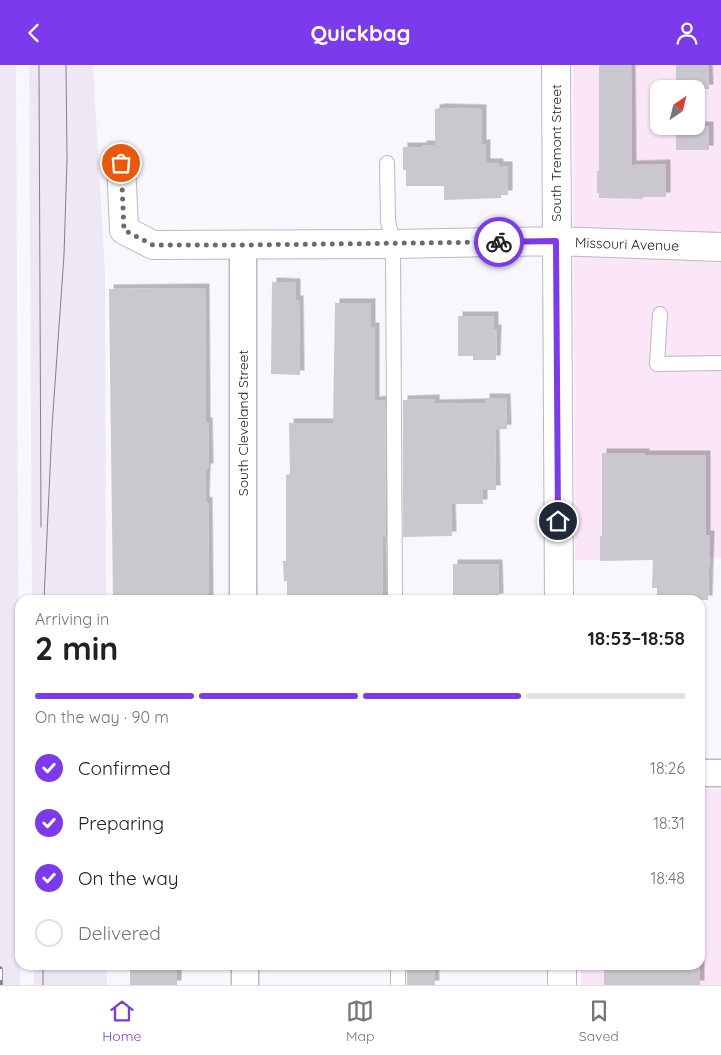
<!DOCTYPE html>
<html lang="en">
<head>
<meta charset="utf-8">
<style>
  :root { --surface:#fff; --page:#f2f2f2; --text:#222; --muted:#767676; --line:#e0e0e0; --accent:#7c3aed }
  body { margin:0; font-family:Quicksand,sans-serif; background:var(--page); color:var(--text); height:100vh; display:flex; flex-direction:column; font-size:19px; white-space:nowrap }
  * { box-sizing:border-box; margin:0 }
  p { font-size:16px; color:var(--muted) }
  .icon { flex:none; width:28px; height:28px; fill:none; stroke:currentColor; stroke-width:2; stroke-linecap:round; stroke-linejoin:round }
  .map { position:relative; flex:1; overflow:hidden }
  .sheet { position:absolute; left:15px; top:530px; width:690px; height:375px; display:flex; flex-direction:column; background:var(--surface); border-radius:15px; box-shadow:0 1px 4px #0004 }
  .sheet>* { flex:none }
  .needle { width:32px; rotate:35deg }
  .controls { position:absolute; left:650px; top:15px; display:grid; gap:10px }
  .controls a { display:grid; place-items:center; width:55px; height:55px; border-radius:10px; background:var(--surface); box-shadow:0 1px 4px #0004; font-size:25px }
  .pin { position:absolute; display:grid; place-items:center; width:42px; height:42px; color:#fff; margin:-21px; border:2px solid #fff; border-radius:50%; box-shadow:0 1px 5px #0007 }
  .courier { position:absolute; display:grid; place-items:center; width:50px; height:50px; margin:-25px; border:4px solid #7c3aed; border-radius:50%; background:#fff; color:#222; box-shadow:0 1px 6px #0007 }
  .headline em { font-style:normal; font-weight:800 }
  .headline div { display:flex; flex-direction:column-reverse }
  .headline { display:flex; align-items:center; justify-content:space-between; height:85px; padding:0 20px }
  h1 { font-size:32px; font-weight:800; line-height:38px }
  .bar { display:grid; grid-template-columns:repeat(4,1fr); gap:8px 5px; align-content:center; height:60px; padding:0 20px }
  .bar i { height:6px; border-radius:4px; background:var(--line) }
  .bar .active { background:var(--accent) }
  .bar p { grid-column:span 4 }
  ol { padding:0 20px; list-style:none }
  li { display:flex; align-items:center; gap:15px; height:55px }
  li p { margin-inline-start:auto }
  li .icon { padding:5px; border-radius:50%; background:var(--accent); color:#fff; stroke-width:4 }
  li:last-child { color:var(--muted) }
  li i { width:28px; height:28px; border:2px solid var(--line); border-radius:50% }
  header { display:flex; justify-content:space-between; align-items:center; height:65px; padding:0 20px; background:var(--accent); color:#fff; font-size:22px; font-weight:800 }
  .tab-bar { display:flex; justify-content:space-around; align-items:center; height:70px; border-top:1px solid var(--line); background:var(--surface); font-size:14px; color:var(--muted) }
  .tab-bar a { display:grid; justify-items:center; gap:2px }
  .tab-bar .active { color:var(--accent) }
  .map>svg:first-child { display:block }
</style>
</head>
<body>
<header><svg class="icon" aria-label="back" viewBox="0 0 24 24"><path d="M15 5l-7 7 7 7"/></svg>Quickbag<svg class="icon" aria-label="person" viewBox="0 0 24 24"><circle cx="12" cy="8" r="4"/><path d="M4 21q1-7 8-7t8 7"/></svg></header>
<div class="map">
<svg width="721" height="920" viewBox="0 0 721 920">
  <defs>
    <filter id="shadow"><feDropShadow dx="4.5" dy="-4.5" stdDeviation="0" flood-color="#0004"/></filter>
  </defs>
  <rect width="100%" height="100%" fill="#f9f6fd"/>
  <path fill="#fae6f6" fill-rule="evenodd" d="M573,0h148v493l-146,2zM659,24h37v37h-37z
    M700,724h21v196h-140v-20h119z"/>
  <path fill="#eee7f5" d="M0,0h16l4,920h-20z
    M29,0h64l12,208 1,327h-74z
    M34,900h73v20h-73z"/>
  <path fill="#cac8ce" filter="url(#shadow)" d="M599,0h32l1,100 34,-1v33h-23v2l-44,-1v-5h-2v-22h2z
    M676,0h32l1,24h-33z
    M441,43l41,1v35h4v19h13v3h9v29h-7v3l-57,2v-14h-38v-16h-3v-23h19v-2h13v-36z
    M676,61h33v24h-33z
    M272,217l24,1v17h3l1,75 -29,-1z
    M205,223l1,134h2l1,45 -3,2 -1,32 3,1 1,98h-96l-4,-311z
    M335,238h36v24h4v74l10,-1 1,137h-3l-1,13 1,50h-96v-19h-3l-1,-19v-1h3v-86l4,-1 -1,-51h44z
    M458,251h36v13h3l-1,31h-23v-4h-15z
    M485,333h21l1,31 -12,1 1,60h-13v14h-32l1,32 -49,1v-137l32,-1v5l50,-1z
    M602,388h43v2h61v80h4l-2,65h-51v-12h-5l1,-28 -53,1v-25h2z
    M453,499h45l1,34 -46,1z
    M130,900h47v20h-47z
    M407,900h27l1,20h-28z
    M604,900h96v20h-96z"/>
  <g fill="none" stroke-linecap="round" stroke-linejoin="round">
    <defs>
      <path id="service" d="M387,98l1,58 5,23 2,356
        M660,249l-3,50 64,-1
        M398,900v20"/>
      <path id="minor" d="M243,535v-355
        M700,708h21
        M245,900v20"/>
      <path id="tertiary" d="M556,0l3,535
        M121,98l3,67 29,15 240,-1 163,-3 165,6
        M562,900v20"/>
    </defs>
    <use href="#service" stroke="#bbb8bf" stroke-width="16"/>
    <use href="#minor" stroke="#bbb8bf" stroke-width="29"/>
    <use href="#tertiary" stroke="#bbb8bf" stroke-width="30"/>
    <use href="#service" stroke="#fff" stroke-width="14"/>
    <use href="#minor" stroke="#fff" stroke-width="26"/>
    <use href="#tertiary" stroke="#fff" stroke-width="28"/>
    <path stroke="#838185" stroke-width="1" d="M39,0l2,462
      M44,535l8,-173 12,-172 3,-96 -1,-94
      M43,900v20"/>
    <defs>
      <path id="rail" d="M0,904v16"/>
    </defs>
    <use href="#rail" stroke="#838185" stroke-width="5.5"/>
    <use href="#rail" stroke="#fff" stroke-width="4" stroke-dasharray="11" stroke-linecap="butt"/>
  </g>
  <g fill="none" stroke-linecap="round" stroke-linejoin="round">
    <path stroke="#6c6a6e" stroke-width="5" stroke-dasharray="0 9" d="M121,98l3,67 29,15h90l256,-3"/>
    <path stroke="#7c3aed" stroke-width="6" d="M499,177l57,-1 2,280"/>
  </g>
  <g text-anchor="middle" stroke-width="5" stroke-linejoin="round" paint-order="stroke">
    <g font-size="14" fill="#201e21" stroke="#fff">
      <text transform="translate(556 88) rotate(-90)" y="5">South Tremont Street</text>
      <text transform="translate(627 179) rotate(2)" y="5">Missouri Avenue</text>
      <text transform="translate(243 358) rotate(-90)" y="5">South Cleveland Street</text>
    </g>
  </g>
</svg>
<div class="controls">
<a><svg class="needle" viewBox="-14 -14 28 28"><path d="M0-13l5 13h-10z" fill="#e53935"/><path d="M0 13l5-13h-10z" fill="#767676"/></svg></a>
</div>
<div class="pin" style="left:121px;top:98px;background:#ea580c"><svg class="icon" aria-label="bag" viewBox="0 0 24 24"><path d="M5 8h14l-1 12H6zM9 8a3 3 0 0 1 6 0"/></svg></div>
<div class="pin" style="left:558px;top:456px;background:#1f2937"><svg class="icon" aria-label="home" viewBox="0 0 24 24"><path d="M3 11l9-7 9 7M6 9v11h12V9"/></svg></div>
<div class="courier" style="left:499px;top:177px"><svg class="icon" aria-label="bike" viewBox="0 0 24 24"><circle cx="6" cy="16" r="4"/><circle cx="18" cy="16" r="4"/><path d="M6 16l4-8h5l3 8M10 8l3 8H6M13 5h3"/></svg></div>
<section class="sheet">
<div class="headline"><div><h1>2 min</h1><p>Arriving in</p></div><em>18:53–18:58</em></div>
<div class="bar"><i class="active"></i><i class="active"></i><i class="active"></i><i></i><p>On the way · 90 m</p></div>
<ol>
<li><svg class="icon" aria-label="check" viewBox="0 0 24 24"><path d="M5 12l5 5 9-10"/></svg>Confirmed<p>18:26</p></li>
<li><svg class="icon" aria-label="check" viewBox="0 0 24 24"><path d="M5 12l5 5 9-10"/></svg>Preparing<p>18:31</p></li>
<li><svg class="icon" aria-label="check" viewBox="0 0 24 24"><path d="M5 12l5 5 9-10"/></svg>On the way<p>18:48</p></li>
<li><i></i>Delivered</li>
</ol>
</section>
</div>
<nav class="tab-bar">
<a class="active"><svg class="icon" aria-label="home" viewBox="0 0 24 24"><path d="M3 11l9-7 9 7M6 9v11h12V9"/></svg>Home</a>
<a><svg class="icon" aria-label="map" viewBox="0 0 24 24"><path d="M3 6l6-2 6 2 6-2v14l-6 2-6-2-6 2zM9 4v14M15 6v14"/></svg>Map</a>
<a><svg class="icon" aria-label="saved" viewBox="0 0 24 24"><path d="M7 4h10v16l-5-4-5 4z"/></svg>Saved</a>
</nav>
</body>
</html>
